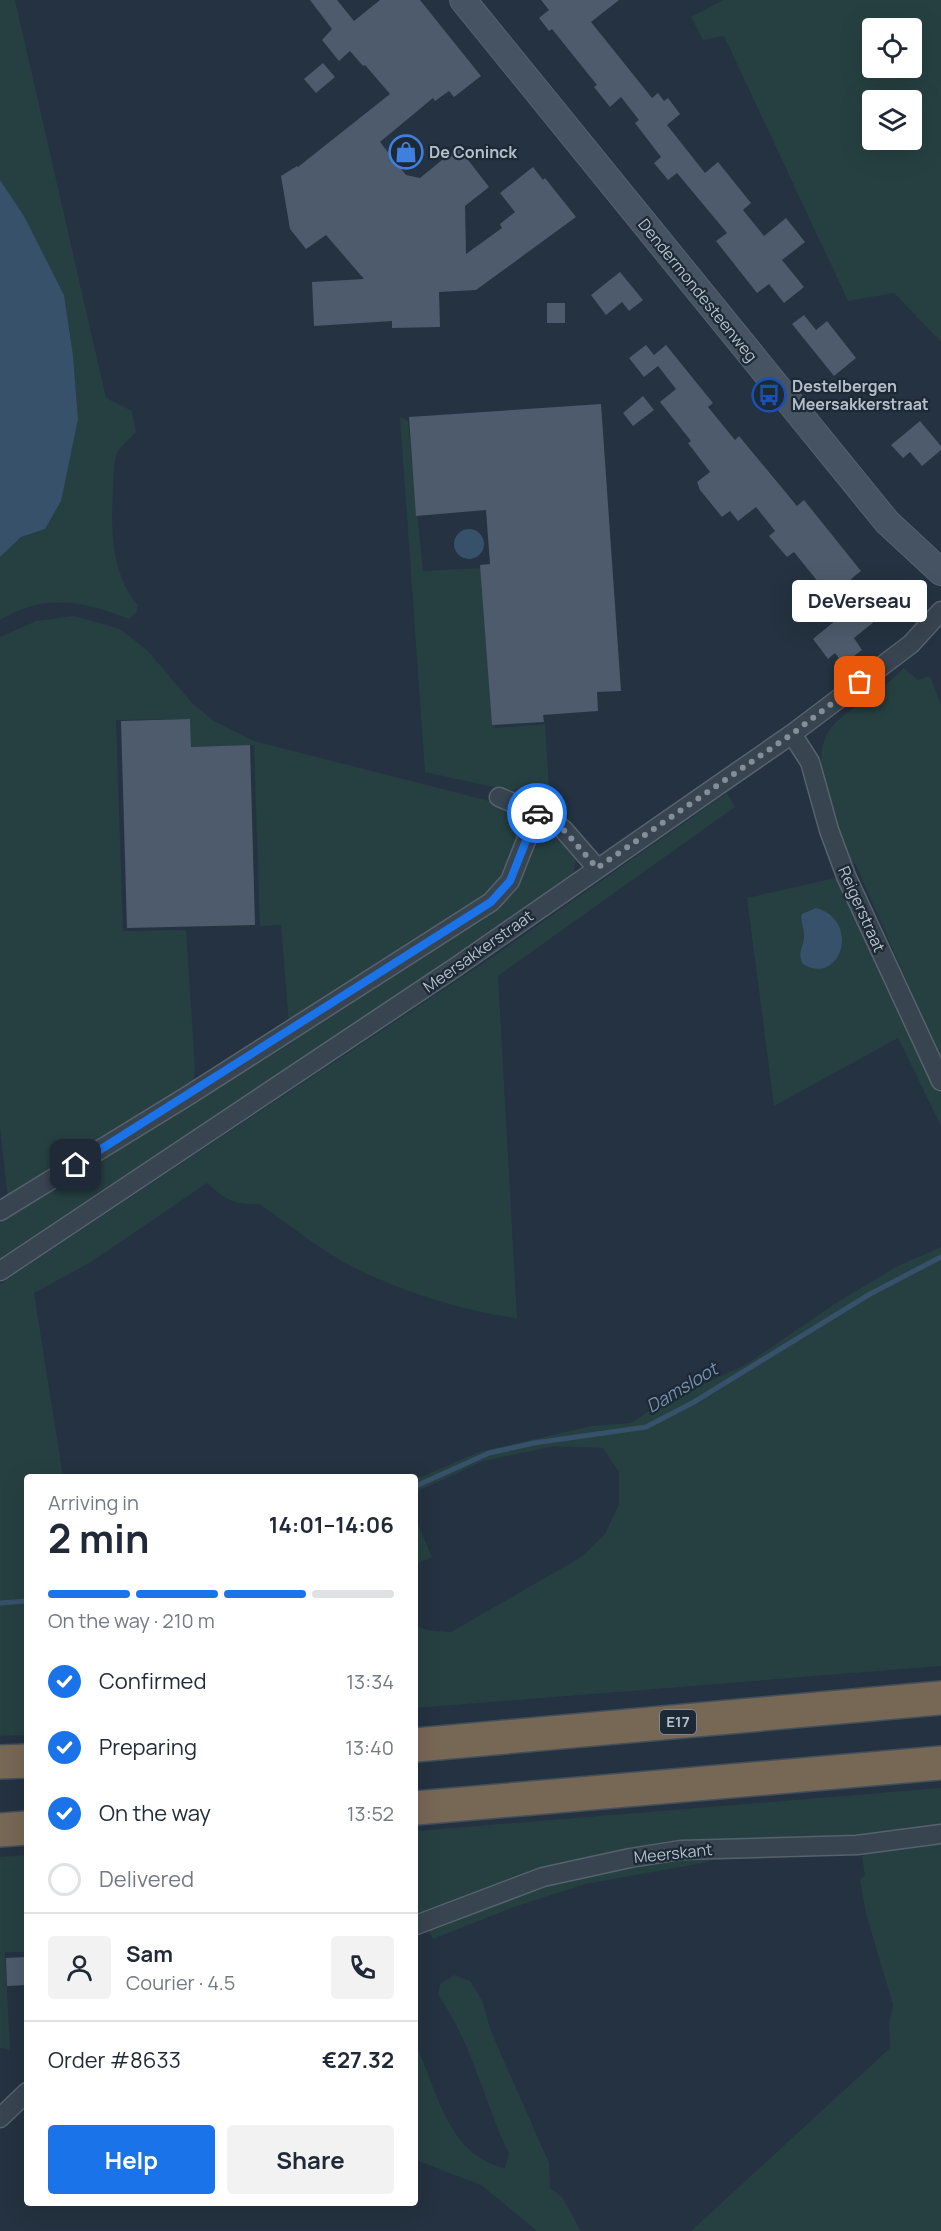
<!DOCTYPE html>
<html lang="en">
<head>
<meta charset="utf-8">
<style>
  :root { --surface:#fff; --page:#f2f2f3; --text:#1f2937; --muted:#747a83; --line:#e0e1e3; --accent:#1a73e8 }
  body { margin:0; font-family:Manrope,sans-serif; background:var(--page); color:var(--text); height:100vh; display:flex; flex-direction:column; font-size:22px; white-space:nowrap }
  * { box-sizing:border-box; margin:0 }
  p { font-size:20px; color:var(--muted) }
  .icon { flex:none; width:33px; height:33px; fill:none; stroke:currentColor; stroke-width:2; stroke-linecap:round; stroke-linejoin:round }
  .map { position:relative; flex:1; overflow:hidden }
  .side { position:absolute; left:24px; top:1474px; width:394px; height:732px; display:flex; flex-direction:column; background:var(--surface); border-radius:6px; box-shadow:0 6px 24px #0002 }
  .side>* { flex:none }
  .buttons { position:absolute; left:862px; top:18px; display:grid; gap:12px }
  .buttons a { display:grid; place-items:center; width:60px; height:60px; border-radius:6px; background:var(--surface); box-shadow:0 6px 24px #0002; font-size:30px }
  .pin { position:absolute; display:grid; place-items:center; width:51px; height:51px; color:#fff; margin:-26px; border-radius:12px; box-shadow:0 3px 9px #0006 }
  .courier { position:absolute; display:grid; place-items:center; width:60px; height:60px; margin:-30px; border:4px solid #1a73e8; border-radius:50%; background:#fff; color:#222; box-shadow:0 2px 8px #0007 }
  .bubble { position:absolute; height:42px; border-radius:6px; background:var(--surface); box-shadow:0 6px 24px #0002; font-size:20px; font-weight:700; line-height:42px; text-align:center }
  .headline em { font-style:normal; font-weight:700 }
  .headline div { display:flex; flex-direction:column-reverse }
  .headline { display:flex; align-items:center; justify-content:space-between; height:102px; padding:0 24px }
  h1 { font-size:39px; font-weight:700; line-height:45px }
  .bar { display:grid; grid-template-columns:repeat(4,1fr); gap:9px 6px; align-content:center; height:72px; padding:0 24px }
  .bar i { height:8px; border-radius:4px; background:var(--line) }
  .bar .on { background:var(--accent) }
  .bar p { grid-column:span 4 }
  .line { display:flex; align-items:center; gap:15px; padding:0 24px; border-top:2px solid var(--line) }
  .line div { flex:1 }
  .round { display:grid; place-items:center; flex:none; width:63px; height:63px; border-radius:6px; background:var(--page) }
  ol { padding:0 24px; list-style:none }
  li { display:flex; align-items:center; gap:18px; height:66px }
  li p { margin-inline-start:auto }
  li .icon { padding:6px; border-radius:50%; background:var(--accent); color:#fff; stroke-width:4 }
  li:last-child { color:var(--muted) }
  li i { width:33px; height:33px; border:3px solid var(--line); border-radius:50% }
  .action { display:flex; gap:12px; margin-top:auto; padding:12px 24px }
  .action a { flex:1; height:69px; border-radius:6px; background:var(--accent); color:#fff; font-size:24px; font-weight:700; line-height:69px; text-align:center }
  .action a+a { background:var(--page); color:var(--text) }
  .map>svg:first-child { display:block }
</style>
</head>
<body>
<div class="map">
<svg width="941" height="2231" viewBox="0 0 941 2231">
  <rect width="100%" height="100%" fill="#243241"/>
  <path fill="#264041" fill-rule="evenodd" d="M0,0h15l91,398 26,13 4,21c-6,7 -15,13 -19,21 -4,12 -3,25 -4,37 -2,40 -2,84 25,115l-2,8 -7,6c-46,-18 -84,-26 -129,1v-63l21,-20 24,-8 33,-110 -5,-64 -9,-60 -40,-79 -24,-36z
    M723,0h218v342l-47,-49 -46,8 -124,-265 -21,4 -12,-23zM873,28h39v40h-39zM873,100h39v40h-39z
    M400,417l8,4 15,150 58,-3 14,160 50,-4 4,65 -4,16 -43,-16 -77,-17z
    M74,616l43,12 7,4 23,18 45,53 22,18 40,20 243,62c4,2 10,4 13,6 21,19 -5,63 -14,81l-207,135 -8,-100 -21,1 -6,-181 -63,2 -1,-28 -74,1 7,211 63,-1 9,138 -1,10 -7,11 -179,110 -8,-71v-491l36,-16z
    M904,668l14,12 12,-4 11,29v421l-43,-88 -124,68 -27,-208 93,-21 70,154 15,-8 -69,-158 -7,-7c-13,-36 -47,-102 -14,-135 12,-12 27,-20 41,-31 10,-7 19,-16 28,-24z
    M727,793l8,14 -237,169 19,342c-50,-6 -117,-27 -162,-50 -34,-17 -65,-43 -96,-64 -24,2 -36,-6 -52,-21l-116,79 -57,31 29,184 -36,1v257l-27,1v-452l488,-324z
    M547,832l12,3 17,22 -2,16 -199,137 -375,248v-40l517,-334 20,-46z
    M941,1247v419l-525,42v-82l11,4 24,2 132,-76 22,-22 14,-30v-32l-16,-24 -48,-2 -72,15 -67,31v-13l63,-27 112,-26 40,-3 24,-16 92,-43 92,-63 59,-35z
    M416,1520l16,37 -16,7z
    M941,1788v40l-84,10 -178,7 -263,72v-86z
    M941,1842v389h-250l199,-183 -1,-24 4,-19 -27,-91 -6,-35 5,-4 -4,-25z
    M708,1853l1,9 -124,22 -71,23 -81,32 -6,-12 118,-42 83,-21z
    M27,1855l-2,97h-20l5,97 -10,-1v-191z
    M454,1975l16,6 13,21 7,27 59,134 1,25 12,9 19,34h-44l-56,-46 -65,-25v-115c21,45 32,111 89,123l4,-14c-25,-52 -37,-112 -71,-159l2,-11z"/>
  <path fill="#38516a" d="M0,180l24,36 40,79 9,60 5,64 -17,82 -16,28 -24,8 -21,20z
    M454 544a15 15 0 1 1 30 0a15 15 0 1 1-30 0Z
    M816,908c46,13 24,79 -13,56 -7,-12 2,-18 1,-30 0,-7 -4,-12 -2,-20z"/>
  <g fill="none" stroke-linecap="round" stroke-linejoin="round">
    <path stroke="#38516a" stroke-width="5" d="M416,1486l73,-33 45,-10 112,-16 48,-25 176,-108 71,-37
      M0,1603l27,-2"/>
  </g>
  <path fill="#4d5b6c" d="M310,0h27l17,21 26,-21h40l61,76 -27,21 -5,-6 -14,10 -2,-3 -53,44 26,33 14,3 38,-31 31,40 -24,19 1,48 36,-26 -2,-4 15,-12 -15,-19 33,-26 10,13 2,-2 31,39 -100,73 -37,2 1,35 -48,1v-7l-78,5 -2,-44 52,-3 -38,-44 -20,14 -16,-20 -9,-53 16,-10 1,1 92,-73 -25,-29 -2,1 -13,-15 -11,10 -17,-21 10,-11z
    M541,0h78l-28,22 61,76 6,-5 6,8 4,-3 12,16 -13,11 38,48 13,-11 33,41 -8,7 21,26 22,-18 19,24 -23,18 22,27 -20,16 -15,-19 -12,9 -41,-52 11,-8 -50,-60 -9,7 -14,-17 7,-6 -26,-34 4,-3 -18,-23 -11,10 -16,-20 3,-2 -45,-56 -3,2 -10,-13 10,-8z
    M323,63l12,14 -19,16 -12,-14z
    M620,272l23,28 -14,11 -7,-9 -16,13 -15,-20z
    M547,303h18v20h-18z
    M804,315l12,15 11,-9 29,37 -22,18 -42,-52z
    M646,345l8,10 12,-10 47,58 -5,4 27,33 4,-4 58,70 7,-6 57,71 -10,8 29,38 -26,21 8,12 -19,14 -8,-11 -7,6 -15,-20 23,-19 -25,-30 8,-7 -25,-31 -7,5 -18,-21 6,-5 -19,-24 -18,14 -8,-10 -8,6 -22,-27 -3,-8 13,-10 -22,-29 3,-2 -31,-39 16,-13 -18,-23 -14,11 -15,-19z
    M643,396l11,14 -21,16 -10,-13z
    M601,404l20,287 -24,1 1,19 -55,4 1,7 -52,3 -12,-160 10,-1 -4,-54 -70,6 -7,-99z
    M920,421l21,25v4l-19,16 -12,-14 -7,6 -12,-13z
    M190,719l1,28 59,-2 5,180 -128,3 -6,-207z
    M27,1957v28l-20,1 -1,-28z"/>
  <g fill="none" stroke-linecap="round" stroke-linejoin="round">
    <defs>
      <path id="minor" d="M792,734l18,28 19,68 17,46 95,205
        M499,797l38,16 26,16 34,39
        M0,1211l189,-116 302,-193 19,-21 27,-68
        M0,1271l456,-304 336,-233 119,-90 30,-33
        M416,1925l127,-48 87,-19 51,-8 176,-5 84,-11
        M0,2118l27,-26"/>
      <path id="secondary" d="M463,0l424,522 54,50"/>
      <path id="motorway" d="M416,1745l525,-47
        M0,1762l27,-1
        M416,1808l525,-45
        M0,1830l27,-2"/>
    </defs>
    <use href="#minor" stroke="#56626e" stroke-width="21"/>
    <use href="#secondary" stroke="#56626e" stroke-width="28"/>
    <use href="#motorway" stroke="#434f5b" stroke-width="36"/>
    <use href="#minor" stroke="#384450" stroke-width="18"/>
    <use href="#secondary" stroke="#465363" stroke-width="26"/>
    <use href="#motorway" stroke="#776755" stroke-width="33"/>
  </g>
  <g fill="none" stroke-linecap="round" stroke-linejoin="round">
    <path stroke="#828e9b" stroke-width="6" stroke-dasharray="0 10.8" d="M537,813l26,16 34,39 195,-134 68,-52"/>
    <path stroke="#1a73e8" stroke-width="8" d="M76,1165l415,-263 19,-21 27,-68"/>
  </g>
  <defs>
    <symbol id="shop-ring" viewBox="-11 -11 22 22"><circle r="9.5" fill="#1d2935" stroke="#3f7fe0" stroke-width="1.5"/><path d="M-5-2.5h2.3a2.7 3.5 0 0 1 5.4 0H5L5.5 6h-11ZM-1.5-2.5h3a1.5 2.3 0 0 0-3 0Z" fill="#3f7fe0"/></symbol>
    <symbol id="bus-ring" viewBox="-11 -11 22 22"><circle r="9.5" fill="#1d2935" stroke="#1a4fb4" stroke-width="1.5"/><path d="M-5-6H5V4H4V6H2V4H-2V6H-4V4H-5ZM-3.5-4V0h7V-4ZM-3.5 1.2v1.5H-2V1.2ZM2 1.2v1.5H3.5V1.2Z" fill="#1a4fb4"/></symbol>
  </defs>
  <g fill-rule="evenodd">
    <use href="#shop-ring" x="387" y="133" width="38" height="38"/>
    <use href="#bus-ring" x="750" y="376" width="38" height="38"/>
  </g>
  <g text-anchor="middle" stroke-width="4.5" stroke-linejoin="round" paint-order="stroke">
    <rect fill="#1d2935" stroke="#87929e" stroke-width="1.5" x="660" y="1710" width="36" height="24" rx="4.5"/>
    <g font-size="15" font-weight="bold" fill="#b5bfcb">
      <text x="678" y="1727">E17</text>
    </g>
    <g font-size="16" font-weight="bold" fill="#b5bfcb" stroke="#1d2935" text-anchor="start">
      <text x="429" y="158">De Coninck</text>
      <text x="792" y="392">Destelbergen<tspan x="792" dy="18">Meersakkerstraat</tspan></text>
    </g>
    <g font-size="16" fill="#b5bfcb" stroke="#1d2935">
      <text transform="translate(698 290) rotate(51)" y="6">Dendermondesteenweg</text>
      <text transform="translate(862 909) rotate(66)" y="6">Reigerstraat</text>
      <text transform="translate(478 951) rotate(-35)" y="6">Meersakkerstraat</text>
      <text transform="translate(673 1853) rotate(-6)" y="6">Meerskant</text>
    </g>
    <g font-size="18" font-style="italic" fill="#7391af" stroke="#1d2935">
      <text transform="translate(682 1388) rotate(-31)" y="6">Damsloot</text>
    </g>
  </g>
</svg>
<div class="buttons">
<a><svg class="icon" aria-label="locate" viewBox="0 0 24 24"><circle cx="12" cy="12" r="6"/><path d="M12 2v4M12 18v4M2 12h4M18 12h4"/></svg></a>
<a><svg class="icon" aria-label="layers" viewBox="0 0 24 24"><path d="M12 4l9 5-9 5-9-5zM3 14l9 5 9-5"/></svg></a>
</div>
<div class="pin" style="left:860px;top:682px;background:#ea580c"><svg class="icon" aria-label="bag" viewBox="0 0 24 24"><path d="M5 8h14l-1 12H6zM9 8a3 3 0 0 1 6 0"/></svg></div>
<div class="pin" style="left:76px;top:1165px;background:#1f2937"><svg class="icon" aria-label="home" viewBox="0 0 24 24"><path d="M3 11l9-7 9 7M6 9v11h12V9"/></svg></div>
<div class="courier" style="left:537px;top:813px"><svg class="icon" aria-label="car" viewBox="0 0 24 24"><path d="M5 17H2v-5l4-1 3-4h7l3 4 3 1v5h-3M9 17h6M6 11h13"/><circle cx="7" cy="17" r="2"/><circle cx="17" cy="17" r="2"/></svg></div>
<div class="bubble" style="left:792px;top:580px;width:135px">DeVerseau</div>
<section class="side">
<div class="headline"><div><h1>2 min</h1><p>Arriving in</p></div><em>14:01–14:06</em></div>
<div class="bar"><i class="on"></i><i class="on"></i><i class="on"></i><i></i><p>On the way · 210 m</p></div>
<ol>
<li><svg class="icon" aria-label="check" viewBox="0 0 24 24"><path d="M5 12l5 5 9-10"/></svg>Confirmed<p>13:34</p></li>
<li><svg class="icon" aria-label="check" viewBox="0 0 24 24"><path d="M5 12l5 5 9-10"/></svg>Preparing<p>13:40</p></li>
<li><svg class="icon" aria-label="check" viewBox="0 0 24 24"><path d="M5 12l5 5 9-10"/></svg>On the way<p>13:52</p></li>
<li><i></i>Delivered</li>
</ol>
<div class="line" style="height:108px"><a class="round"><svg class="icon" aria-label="person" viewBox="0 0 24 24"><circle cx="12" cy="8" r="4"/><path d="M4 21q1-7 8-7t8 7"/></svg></a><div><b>Sam</b><p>Courier · 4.5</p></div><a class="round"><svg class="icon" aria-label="phone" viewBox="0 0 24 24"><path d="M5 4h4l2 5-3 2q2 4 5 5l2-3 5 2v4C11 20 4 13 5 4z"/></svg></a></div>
<div class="line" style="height:78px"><div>Order #8633</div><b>€27.32</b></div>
<div class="action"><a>Help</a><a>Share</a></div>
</section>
</div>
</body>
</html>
